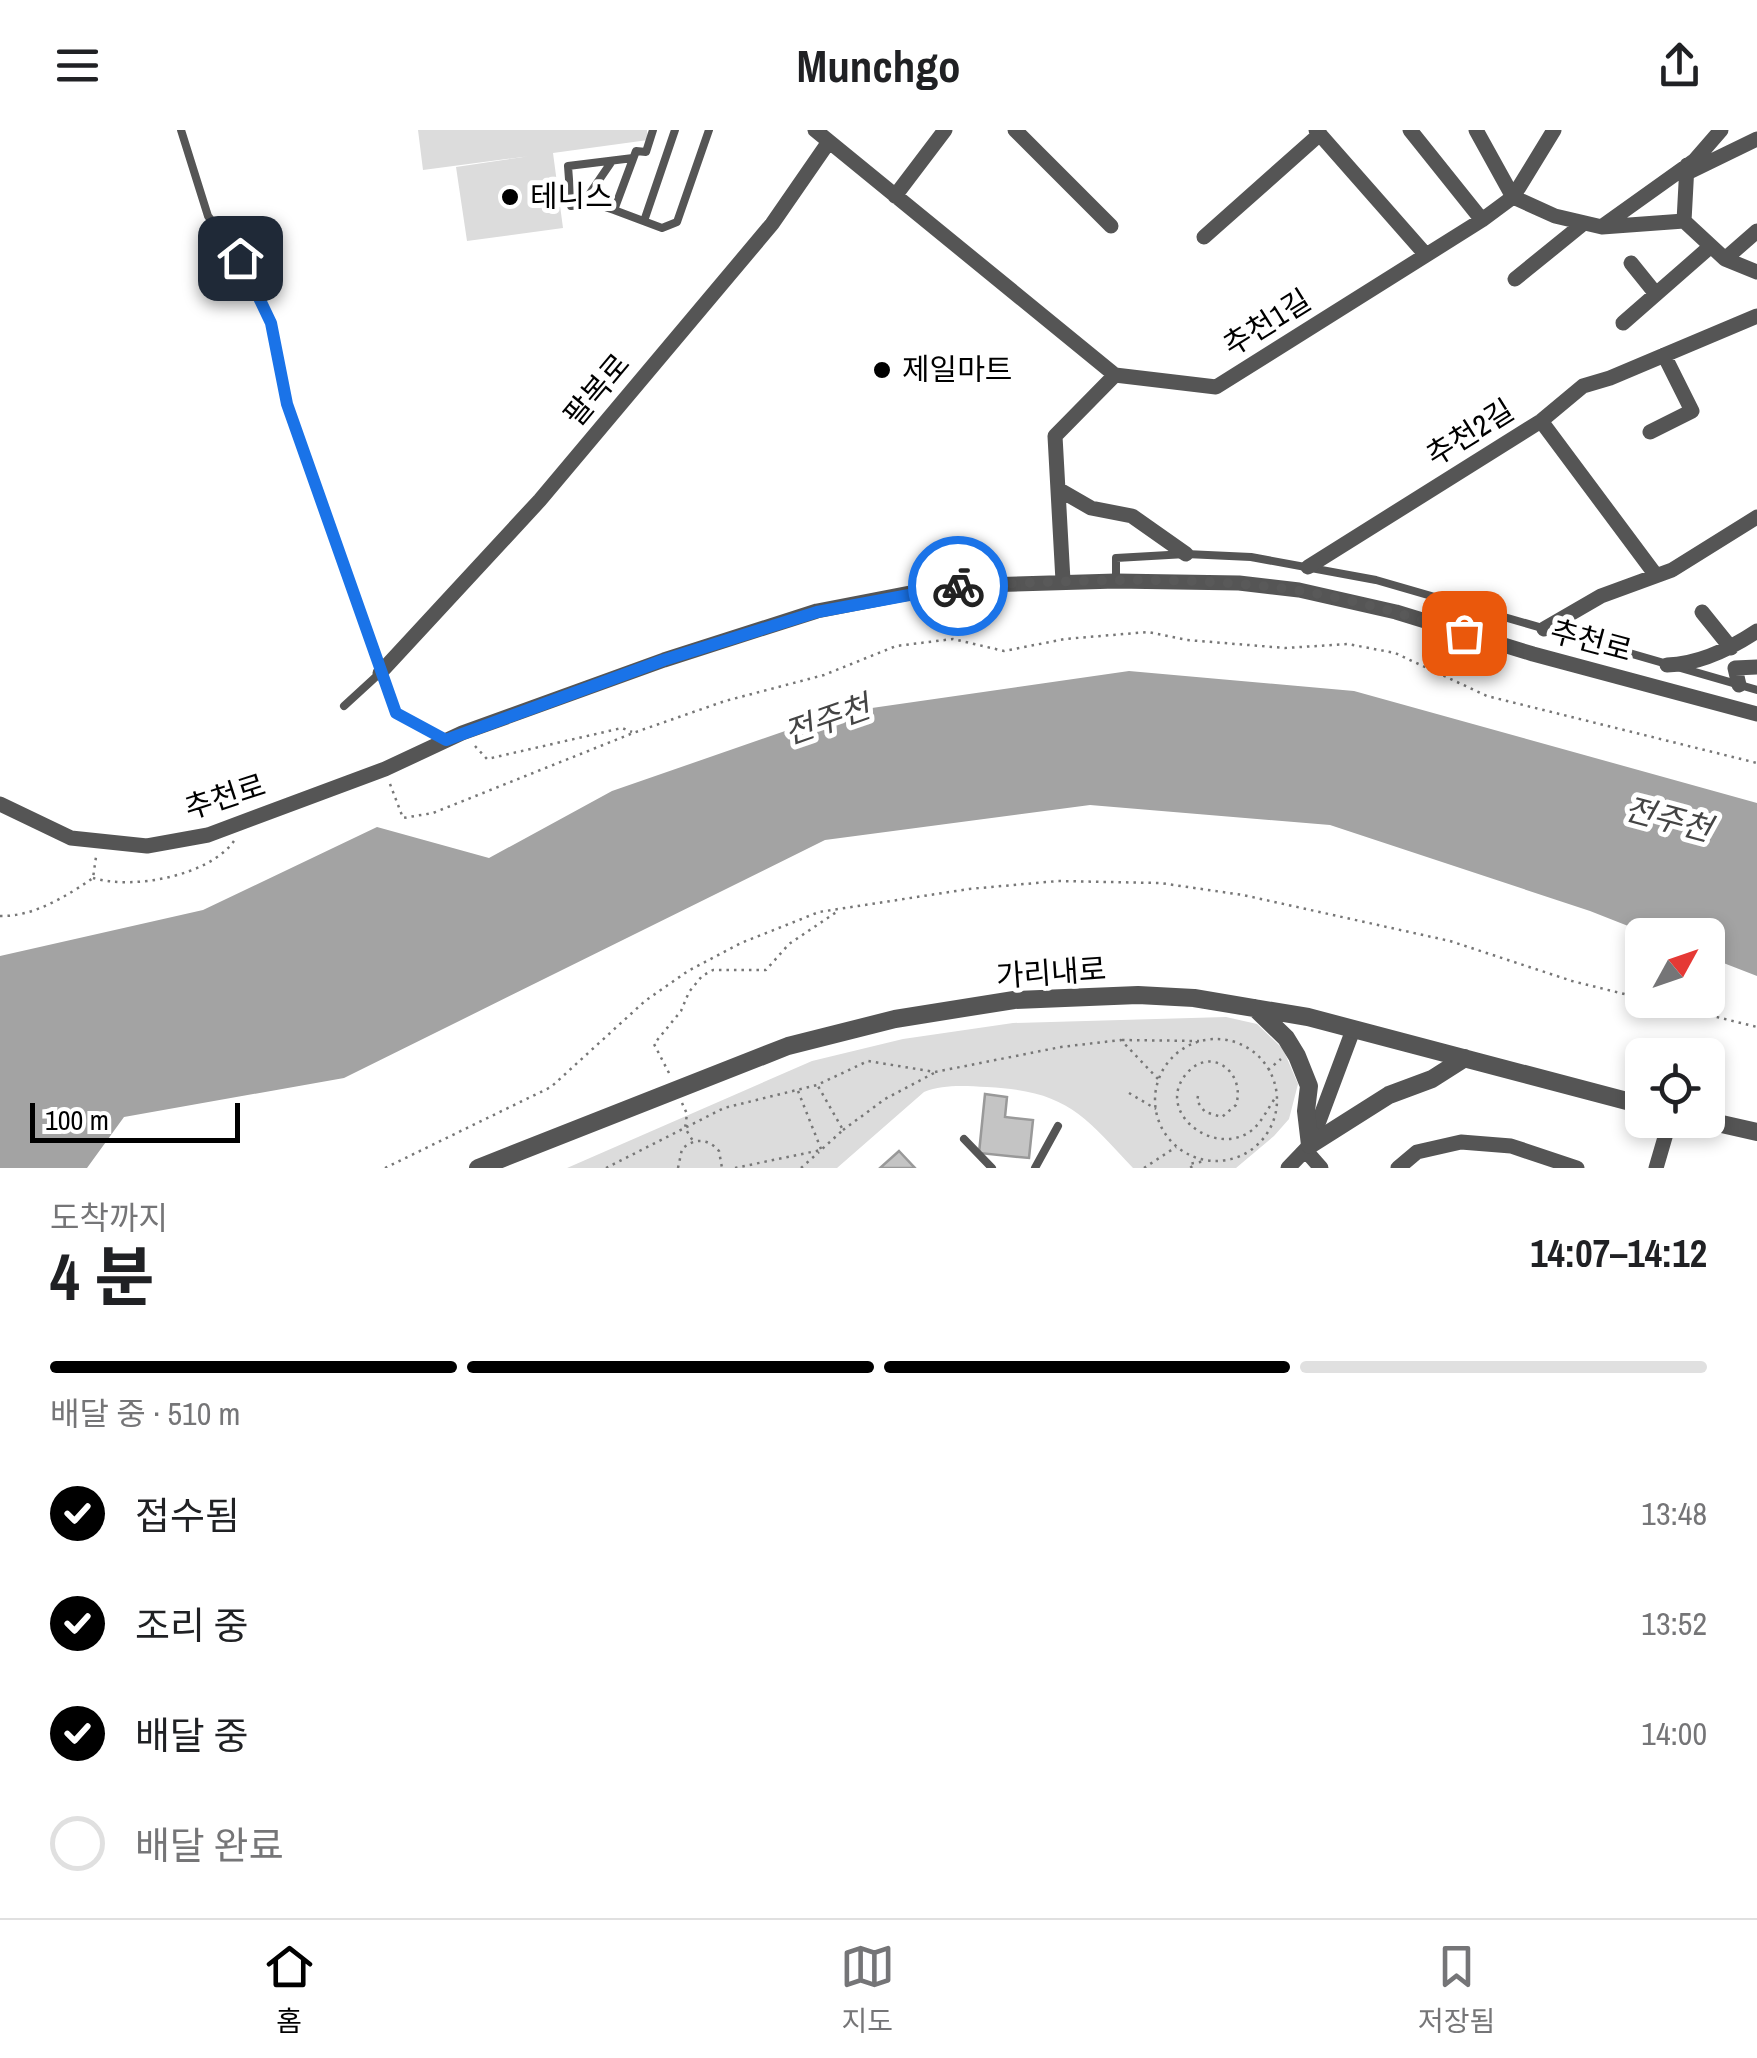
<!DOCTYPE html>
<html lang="ko">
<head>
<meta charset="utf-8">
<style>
  :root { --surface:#fff; --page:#f2f2f2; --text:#202124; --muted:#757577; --line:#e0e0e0; --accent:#000 }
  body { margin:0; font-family:"Archivo Narrow","Noto Sans KR",sans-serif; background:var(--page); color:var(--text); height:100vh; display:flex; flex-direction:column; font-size:38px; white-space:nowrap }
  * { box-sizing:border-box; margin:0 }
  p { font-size:32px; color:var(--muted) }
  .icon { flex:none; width:55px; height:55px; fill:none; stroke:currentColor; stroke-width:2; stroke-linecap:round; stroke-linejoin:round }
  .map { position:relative; height:1038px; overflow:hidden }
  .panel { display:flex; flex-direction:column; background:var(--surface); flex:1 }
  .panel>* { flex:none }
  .needle { width:65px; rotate:50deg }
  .controls { position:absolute; left:1625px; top:788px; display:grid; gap:20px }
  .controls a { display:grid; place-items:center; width:100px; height:100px; border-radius:15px; background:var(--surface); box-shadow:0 5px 15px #0003; font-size:50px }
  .scale { position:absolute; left:30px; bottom:25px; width:210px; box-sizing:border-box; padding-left:10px; border:5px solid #000; border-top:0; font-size:28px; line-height:35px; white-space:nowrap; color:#000; -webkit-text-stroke:8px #fff; paint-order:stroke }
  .pin { position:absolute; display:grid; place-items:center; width:85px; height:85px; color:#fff; margin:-42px; border-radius:20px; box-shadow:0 5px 15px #0006 }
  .courier { position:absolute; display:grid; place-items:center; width:100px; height:100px; margin:-50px; border:8px solid #1a73e8; border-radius:50%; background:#fff; color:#222; box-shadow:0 2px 12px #0007 }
  .summary em { font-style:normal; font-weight:700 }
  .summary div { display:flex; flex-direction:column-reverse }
  .summary { display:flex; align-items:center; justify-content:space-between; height:170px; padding:0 50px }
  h1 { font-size:65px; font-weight:700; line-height:75px }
  .bar { display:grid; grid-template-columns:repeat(4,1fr); gap:15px 10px; align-content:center; height:120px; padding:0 50px }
  .bar i { height:12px; border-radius:8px; background:var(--line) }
  .bar .selected { background:var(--accent) }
  .bar p { grid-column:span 4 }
  ol { padding:0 50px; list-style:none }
  li { display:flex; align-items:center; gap:30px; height:110px }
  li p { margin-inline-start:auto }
  li .icon { padding:10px; border-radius:50%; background:var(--accent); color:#fff; stroke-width:4 }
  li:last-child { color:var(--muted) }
  li i { width:55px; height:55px; border:5px solid var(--line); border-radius:50% }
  header { display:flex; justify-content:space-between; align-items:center; height:130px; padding:0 50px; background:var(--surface); font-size:45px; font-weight:700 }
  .tab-bar { display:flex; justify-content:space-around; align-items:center; height:140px; border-top:2px solid var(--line); background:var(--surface); font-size:28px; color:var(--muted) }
  .tab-bar a { display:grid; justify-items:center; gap:5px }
  .tab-bar .selected { color:var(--accent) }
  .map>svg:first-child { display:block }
</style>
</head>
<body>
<header><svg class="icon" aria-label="menu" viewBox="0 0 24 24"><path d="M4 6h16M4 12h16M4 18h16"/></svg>Munchgo<svg class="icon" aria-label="share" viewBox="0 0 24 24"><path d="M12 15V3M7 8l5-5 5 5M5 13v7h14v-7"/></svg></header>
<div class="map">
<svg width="1757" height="1038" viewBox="0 0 1757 1038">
  <rect width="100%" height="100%" fill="#fff"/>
  <path fill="#dcdcdc" d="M418,0h229l1,10 -95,13 10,75 -96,13 -11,-74 74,-11 -107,14z
    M1226,887l31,7 26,25 15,35 -9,35 -15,17 -38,32h-103c-51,-55 -68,-77 -146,-81 -22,-1 -43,-3 -63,5l-87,76h-270l245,-107 91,-22 110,-16z"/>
  <path fill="#a3a3a3" d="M1129,541l225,20 403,112v173l-49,-19v-22h-57l-61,-24 -260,-86 -240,-20 -265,35 -481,238 -220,39 -37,51h-87v-212l203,-46 174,-83 112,31 123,-67 225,-78z"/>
  <path fill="#c4c4c4" stroke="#999" stroke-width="2.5" d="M985,964l22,3 -2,20 28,3 -4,38 -50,-5z
    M899,1021l16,17h-35z
    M899,1021l16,17h-35z"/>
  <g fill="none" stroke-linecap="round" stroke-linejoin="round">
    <path stroke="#777" stroke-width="2.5" stroke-dasharray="2.5 5" stroke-linecap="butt" d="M475,616l12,13 135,-31 10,4
      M390,654l13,34 30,-5 200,-80 92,-32 99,-26 72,-29 57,-7 51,12 61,-12 83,-7 39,8 98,8 63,-4 47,9 92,43 270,67
      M93,748c40,12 116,-2 141,-37
      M0,786c33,1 67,-20 93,-38l3,-21
      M1155 970a61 61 0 1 1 122 0a61 61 0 1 1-122 0Z
      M1122,910l77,1
      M1268,940l13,-11
      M669,943l-15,-29 27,-33 8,-19 13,-16 11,-6h53l23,-26 49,-33
      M798,961l23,58
      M1129,963l27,16
      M1198,966l-1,5 8,11 17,5 14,-12c10,-32 -24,-59 -48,-33 -35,37 22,84 60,61 13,-8 19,-24 28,-36
      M682,973l5,11 -2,14 8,13
      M843,1000l42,-31 49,-26
      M385,1038l166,-81 94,-86 43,-30 53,-28 78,-31 150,-23 89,-8 102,2 83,12 207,46 122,40 185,46
      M606,1038l118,-60 93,-23 51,-24 67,11 126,-25 60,-7 38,40
      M678,1038l4,-19c12,-11 26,-11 37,2l3,17
      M735,1038l86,-18 22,-20 -25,-44
      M801,1038l18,-16
      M1144,1038l32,-21
      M1192,1038l-3,-4 16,-3"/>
    <path stroke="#555" stroke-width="8" d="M181,0l27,86 32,42 31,65 16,82 109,308 49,26
      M653,0l-7,22 -10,-1 -22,59 48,18 15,-6 32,-92
      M582,75l30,-44
      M614,80l-18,-6 -25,2 -3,-40 65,-8
      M644,91l31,-91
      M1116,451v-23l70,-4 65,3 125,23 381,110
      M344,576l36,-33
      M964,1009l28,29
      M1035,1038l23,-42"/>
    <path stroke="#555" stroke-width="15" d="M815,0l300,245
      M1015,0l96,96
      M1316,0l110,125
      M1410,0l72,90
      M1476,0l37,67
      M1689,42l68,-33
      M895,66l50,-66
      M1513,67l42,19 47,11 82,-6 41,38 32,13
      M1684,91l3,-56
      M1604,95l91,-65 26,-30
      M1204,107l116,-103
      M1725,129l32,-28
      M1631,133l25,31
      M1515,149l69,-56
      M1623,193l88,-77
      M1541,291l114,153
      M1650,302l42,-21 -28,-56
      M1058,359l33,19 41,8 54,38
      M1308,437l233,-146 42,-35 27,-8 147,-62
      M1063,451l-8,-145 60,-61 101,12 266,-167 31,-23 41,-67
      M1702,482l29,36
      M1544,499l57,-33 71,-26 85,-53
      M1667,535c33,-1 63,-16 90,-34
      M380,543l160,-173 232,-276 56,-81
      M1739,555l-4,-17 22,-1
      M0,674l71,34 76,8 61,-11 177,-66 77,-36 202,-73 153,-49 129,-25 170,-5 123,2 60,7 97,22 137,42 224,60
      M1306,1021l15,17
      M1288,1038l22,-23 43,-115
      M1398,1038l19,-16 44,-10 50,4 66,22
      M1656,1038l14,-48"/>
    <path stroke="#555" stroke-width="18" d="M1255,878l31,30 11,18 12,30 -3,25 4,34 79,-50 43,-16 33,-21
      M1704,990l53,12
      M478,1038l310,-122 107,-27 119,-19 124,-5 56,3 114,19 334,88"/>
  </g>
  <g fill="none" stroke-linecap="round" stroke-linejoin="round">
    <path stroke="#595959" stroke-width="10" stroke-dasharray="0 18" d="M958,456c111,-5 226,-12 336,4 58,8 115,26 170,43"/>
    <path stroke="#1a73e8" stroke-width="12" d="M240,128l31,65 16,81 109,309 50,27 218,-80 153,-48 141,-26"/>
  </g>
  <g fill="#000" stroke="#fff" stroke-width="4">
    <circle cx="510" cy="67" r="10"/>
    <circle cx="882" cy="240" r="10"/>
  </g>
  <g text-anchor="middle" stroke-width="10" stroke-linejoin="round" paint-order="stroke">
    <g font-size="30" fill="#000" stroke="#fff" text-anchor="start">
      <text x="530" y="77">테니스</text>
      <text x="902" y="250">제일마트</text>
    </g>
    <g font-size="30" fill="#000" stroke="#fff">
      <text transform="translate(1267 193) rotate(-32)" y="10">추천1길</text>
      <text transform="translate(597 260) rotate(-50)" y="10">팔복로</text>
      <text transform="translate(1470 303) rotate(-32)" y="10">추천2길</text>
      <text transform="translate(1591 511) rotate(15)" y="10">추천로</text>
      <text transform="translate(225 667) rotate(-18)" y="10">추천로</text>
      <text transform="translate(1051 843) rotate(-4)" y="10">가리내로</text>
    </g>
    <g font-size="32" font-style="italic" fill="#444" stroke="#fff">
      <text transform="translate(827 590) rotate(-19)" y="11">전주천</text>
      <text transform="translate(1668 689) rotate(15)" y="11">전주천</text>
    </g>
  </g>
</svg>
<div class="controls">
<a><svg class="needle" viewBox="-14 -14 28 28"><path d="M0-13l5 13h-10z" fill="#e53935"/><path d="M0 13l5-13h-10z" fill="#757577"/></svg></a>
<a><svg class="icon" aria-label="locate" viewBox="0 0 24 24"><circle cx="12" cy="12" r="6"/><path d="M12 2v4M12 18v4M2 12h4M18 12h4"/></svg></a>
</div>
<div class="scale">100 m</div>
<div class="pin" style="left:1464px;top:503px;background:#ea580c"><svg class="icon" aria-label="bag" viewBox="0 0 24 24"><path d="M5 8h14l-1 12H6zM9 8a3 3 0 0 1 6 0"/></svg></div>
<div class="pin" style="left:240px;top:128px;background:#1f2937"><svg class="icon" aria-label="home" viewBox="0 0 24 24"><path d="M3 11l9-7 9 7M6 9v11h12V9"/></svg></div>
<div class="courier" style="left:958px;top:456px"><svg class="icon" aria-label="bike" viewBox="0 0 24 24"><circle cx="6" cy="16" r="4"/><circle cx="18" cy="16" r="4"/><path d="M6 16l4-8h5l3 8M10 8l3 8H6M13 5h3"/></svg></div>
</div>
<section class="panel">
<div class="summary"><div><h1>4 분</h1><p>도착까지</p></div><em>14:07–14:12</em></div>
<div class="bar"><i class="selected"></i><i class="selected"></i><i class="selected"></i><i></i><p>배달 중 · 510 m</p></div>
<ol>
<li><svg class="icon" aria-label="check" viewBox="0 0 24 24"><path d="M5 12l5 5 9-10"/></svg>접수됨<p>13:48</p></li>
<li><svg class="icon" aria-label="check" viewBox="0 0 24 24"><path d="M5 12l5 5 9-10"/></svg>조리 중<p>13:52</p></li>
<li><svg class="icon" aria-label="check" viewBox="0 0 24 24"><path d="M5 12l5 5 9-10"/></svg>배달 중<p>14:00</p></li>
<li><i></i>배달 완료</li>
</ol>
</section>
<nav class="tab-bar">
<a class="selected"><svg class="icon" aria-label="home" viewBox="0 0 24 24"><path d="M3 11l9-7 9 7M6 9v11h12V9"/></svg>홈</a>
<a><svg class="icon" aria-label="map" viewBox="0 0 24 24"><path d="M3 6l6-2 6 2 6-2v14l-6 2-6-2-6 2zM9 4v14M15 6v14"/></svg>지도</a>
<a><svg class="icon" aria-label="saved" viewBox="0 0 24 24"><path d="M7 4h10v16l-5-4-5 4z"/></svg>저장됨</a>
</nav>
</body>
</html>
